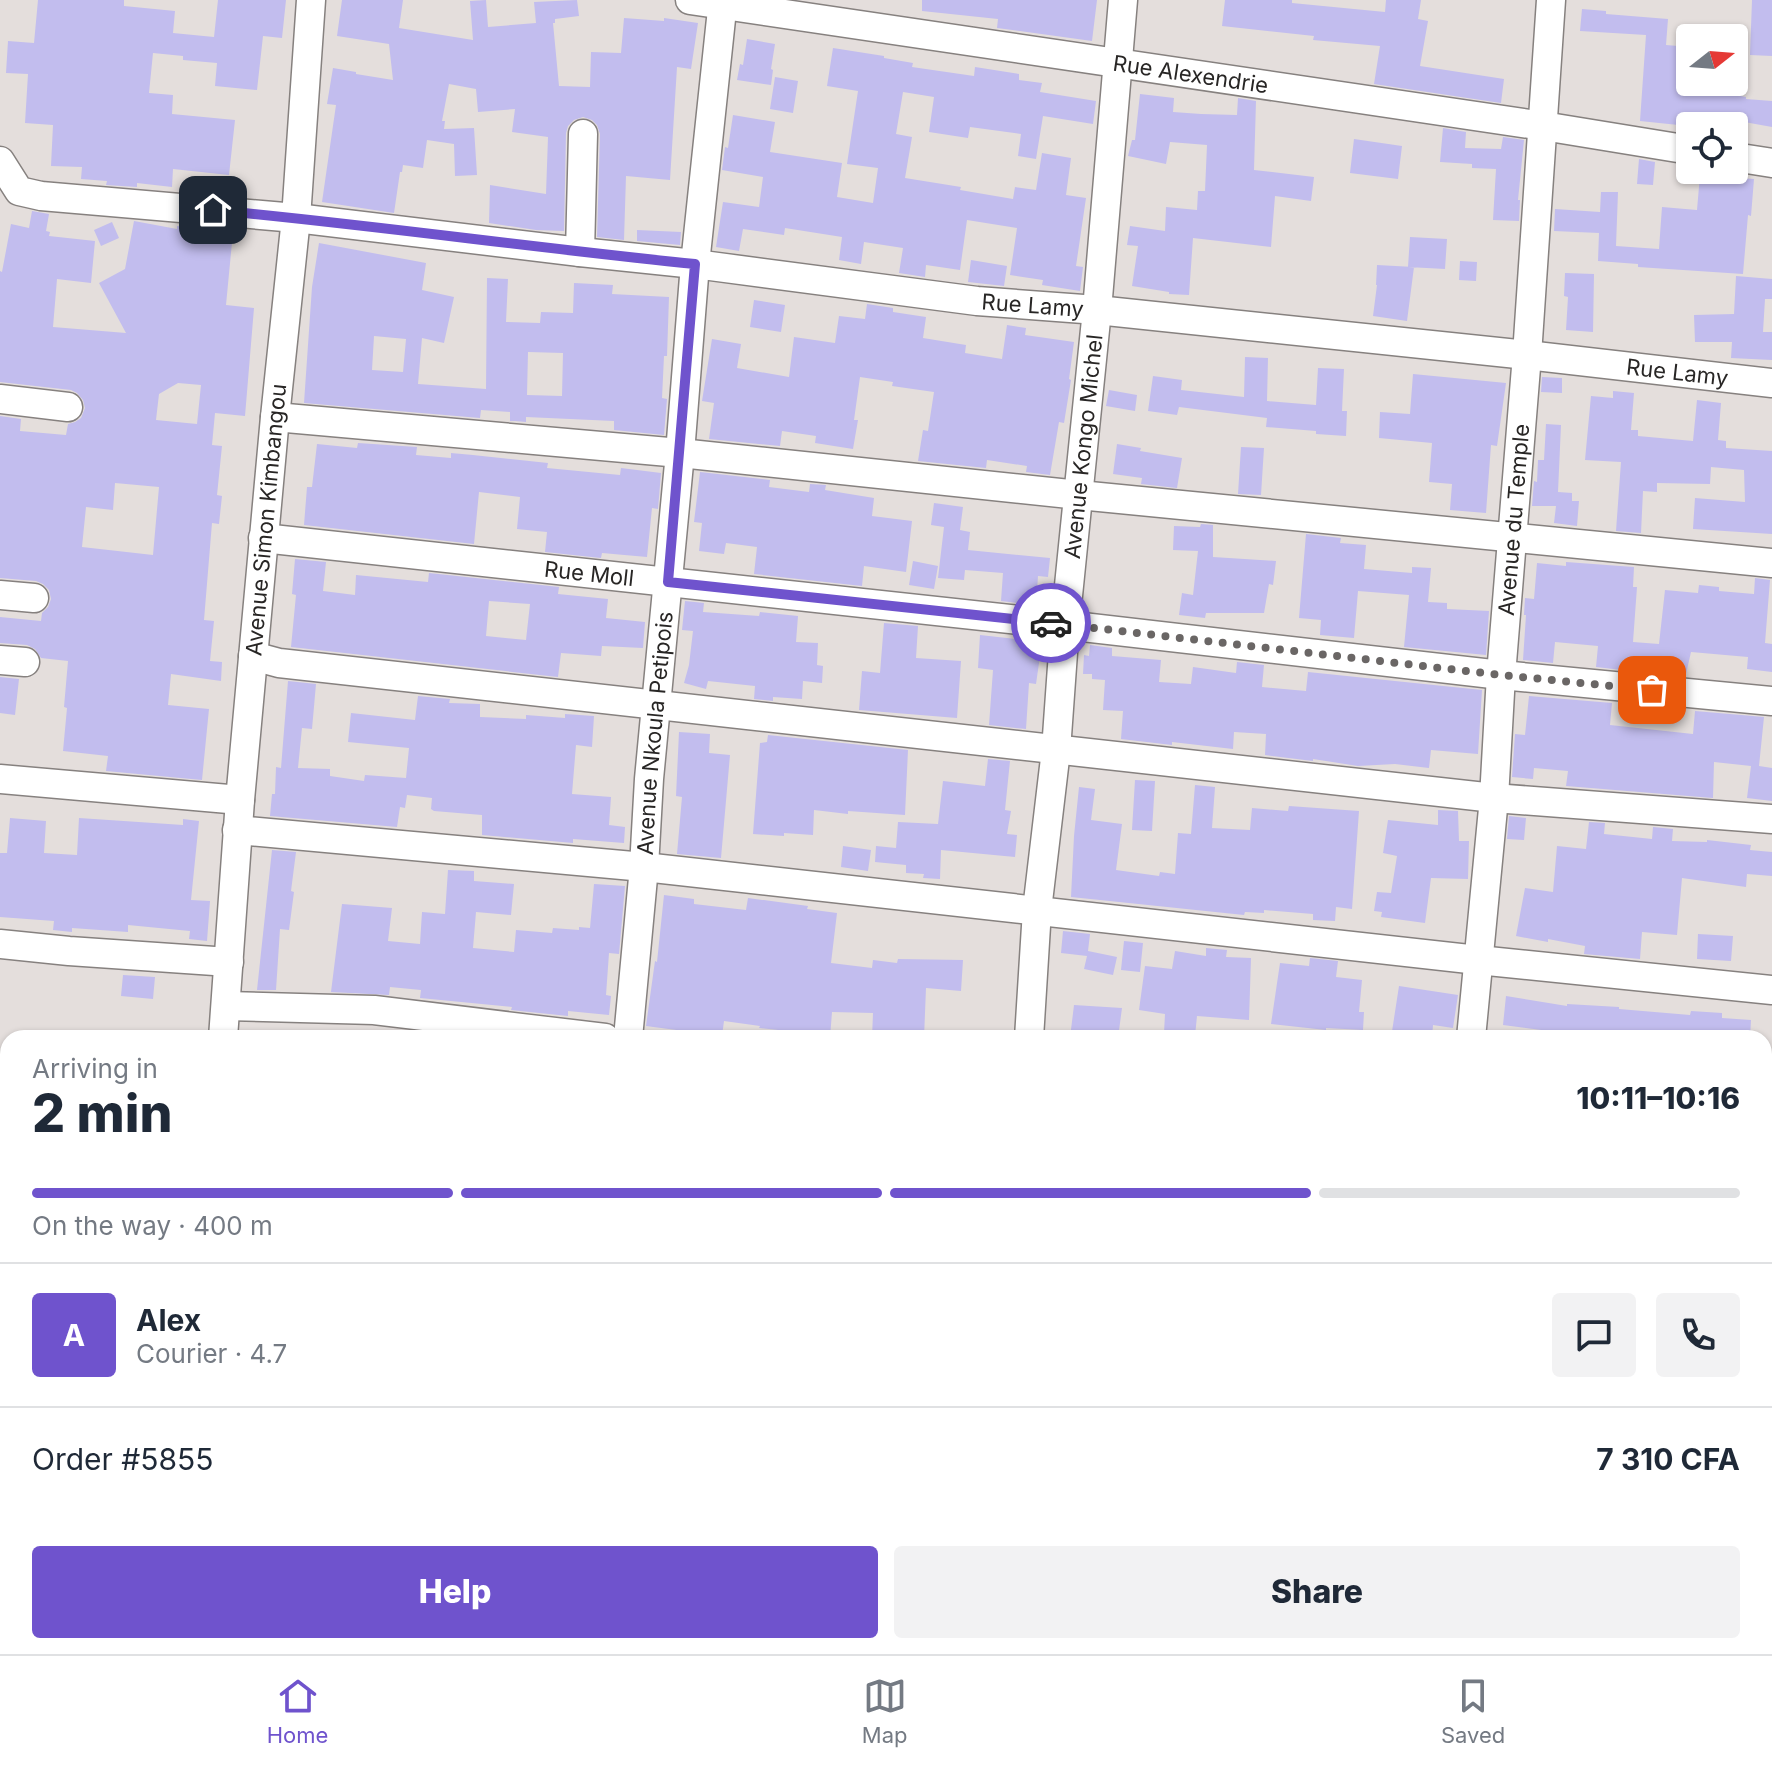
<!DOCTYPE html>
<html lang="en">
<head>
<meta charset="utf-8">
<style>
  :root { --surface:#fff; --page:#f2f2f3; --text:#1f2937; --muted:#747a83; --line:#e0e1e3; --accent:#6f53cd }
  body { margin:0; font-family:Inter,sans-serif; background:var(--page); color:var(--text); height:100vh; display:flex; flex-direction:column; font-size:30px; white-space:nowrap }
  * { box-sizing:border-box; margin:0 }
  p { font-size:26px; color:var(--muted) }
  .icon { flex:none; width:44px; height:44px; fill:none; stroke:currentColor; stroke-width:2; stroke-linecap:round; stroke-linejoin:round }
  .map { position:relative; flex:1; overflow:hidden }
  .sheet { position:absolute; left:0px; top:1030px; width:1772px; height:624px; display:flex; flex-direction:column; background:var(--surface); border-radius:24px 24px 0 0; box-shadow:0 2px 6px #0004 }
  .sheet>* { flex:none }
  .needle { width:52px; rotate:73deg }
  .buttons { position:absolute; left:1676px; top:24px; display:grid; gap:16px }
  .buttons a { display:grid; place-items:center; width:72px; height:72px; border-radius:8px; background:var(--surface); box-shadow:0 2px 6px #0004; font-size:40px }
  .pin { position:absolute; display:grid; place-items:center; width:68px; height:68px; color:#fff; margin:-34px; border-radius:16px; box-shadow:0 4px 12px #0006 }
  .courier { position:absolute; display:grid; place-items:center; width:80px; height:80px; margin:-40px; border:6px solid #6f53cd; border-radius:50%; background:#fff; color:#222; box-shadow:0 2px 10px #0007 }
  .headline em { font-style:normal; font-weight:800 }
  .headline div { display:flex; flex-direction:column-reverse }
  .headline { display:flex; align-items:center; justify-content:space-between; height:136px; padding:0 32px }
  h1 { font-size:52px; font-weight:800; line-height:60px }
  .bar { display:grid; grid-template-columns:repeat(4,1fr); gap:12px 8px; align-content:center; height:96px; padding:0 32px }
  .bar i { height:10px; border-radius:6px; background:var(--line) }
  .bar .current { background:var(--accent) }
  .bar p { grid-column:span 4 }
  .line { display:flex; align-items:center; gap:20px; padding:0 32px; border-top:2px solid var(--line) }
  .line div { flex:1 }
  .round { display:grid; place-items:center; flex:none; width:84px; height:84px; border-radius:8px; background:var(--page) }
  .primary-button { display:flex; gap:16px; margin-top:auto; padding:16px 32px }
  .primary-button a { flex:1; height:92px; border-radius:8px; background:var(--accent); color:#fff; font-size:32px; font-weight:800; line-height:92px; text-align:center }
  .primary-button a+a { background:var(--page); color:var(--text) }
  .menu { display:flex; justify-content:space-around; align-items:center; height:112px; border-top:2px solid var(--line); background:var(--surface); font-size:22px; color:var(--muted) }
  .menu a { display:grid; justify-items:center; gap:4px }
  .menu .current { color:var(--accent) }
  .map>svg:first-child { display:block }
</style>
</head>
<body>
<div class="map">
<svg width="1772" height="1654" viewBox="0 0 1772 1654">
  <rect width="100%" height="100%" fill="#e4dedc"/>
  <path fill="#c2bdee" fill-rule="evenodd" d="M38,0h86v6l51,5 -2,22 41,4 4,-37h68l-4,38 -19,-2 -6,54 -42,-4 2,-23 -34,-3v-4l-30,-3 -4,40 24,2 -1,19 63,6 -6,55 -56,-6 -1,18 -35,-4v4l-31,-2 1,-4 -26,-2 1,-12 -31,-1 2,-41 -28,-2 3,-49 -22,-1 2,-32 26,2z
    M342,0h61l-4,28 74,12 -3,-39 16,-1 2,27 48,-4 -2,-21 43,-2 2,16 -24,3v4h-2l6,63 31,1 1,-35 30,1 3,-35 40,3v-3l34,5 -7,46 -14,-2 -7,113 -44,-4 -2,64 -27,-3 3,-103 -3,-9 -5,-5 -9,-3 -9,3 -6,6 -2,7 -2,98 -28,-1 -47,-7 1,-38 56,9 2,-57 -36,-5 3,-23 -37,3 -2,-23 -27,-5 -7,37h3l-1,8 30,-1 3,47 -22,1 -1,-32 -27,-4 -4,28 -20,-3 -1,7h-2l-6,41 -72,-11 14,-97 -9,-1 6,-36 23,4v2l37,6 -4,-36 -52,-8z
    M922,0h175l-5,41 -95,-13 1,-9 -76,-8z
    M1225,0h67v3l93,9 1,-12h35l-3,19 10,2 -8,45 84,13 -3,24 -127,-19 6,-38 -67,-6 1,-4 -92,-10z
    M1752,0h20v56l-22,-1z
    M1582,9l24,2v3l62,5 -2,26 24,2 1,40 55,10v2l26,2v26l-83,-15 -1,14 -48,-5 6,-86 -66,-4z
    M747,39l28,5 -4,25 2,1 -2,15 -34,-5 3,-16 3,1z
    M833,48l51,8v2l29,5 -1,4 62,9 1,-9 44,7v6l23,3 -2,9 56,9 -3,23 -50,-8 -7,43 -18,-3 3,-22 -51,-7 -2,11 -39,-6 5,-35 -31,-5 -7,42 16,3 -7,41 56,9 -1,3 53,9 2,-12 21,3 6,-37 29,5 -5,37 20,3 -10,68 7,1 -3,24 -38,-6 1,-5 -33,-5 7,-47 -50,-8 -7,50 -34,-5 -1,12 -26,-4 4,-25 -39,-6 -3,22 -22,-4 3,-23 -57,-9 -1,7 -41,-6 -4,22 -23,-4 7,-45 36,5 4,-30 -41,-7 3,-23 3,1 5,-33 42,7 -5,30 72,11 -5,34 36,6 5,-35 -31,-4 11,-73 -31,-5z
    M775,77l23,4 -5,32 -23,-4z
    M1140,94l34,4 -1,14 28,2 36,1 1,-17 18,3 -2,69 60,7 -3,24 -36,-5 -4,51 -78,-9 -4,57 -20,-1v-2l-37,-6 6,-40 -11,-1 3,-19 35,5 1,-24 31,3 1,-19h7l2,-46 -37,-3 -4,22 -38,-8 4,-16h3z
    M1443,128l23,4 -1,16 36,1 2,-12 21,3 -6,60h2l-1,21 -26,-1 3,-51 -24,-1v-4l-32,-2z
    M1354,139l48,7 -4,33 -48,-6z
    M1639,159l16,3 -2,23 -16,-1z
    M1700,175l54,4 -3,37 -3,-1 -5,59 -105,-7v-3l-40,-3 1,-28 -45,-2 1,-22 45,3 1,-20h17l-2,54 43,3 3,-42 35,3z
    M32,211l17,3 -3,17 4,1 -1,4 46,5 -4,42 -34,-4 -4,48 73,6 -27,-50 26,-14 9,-48 43,8v-3l56,6 -7,73 28,3 -9,108 -30,-3 -3,32 10,1 -5,49 5,1 -3,28 -7,-1 -8,97 10,1 -4,40 12,1 -1,19 -50,-7 -3,31 41,4 -7,71 -96,-9 2,-15 -45,-5 4,-43 -3,-1 4,-46 -27,-3 -6,-9 -8,-4 -27,-2v-26l41,4 1,-8 6,-6 3,-8 -2,-9 -6,-6 -7,-3 -36,-3v-162l21,3 -1,12 46,4 2,-11 7,-2 6,-4 4,-10 -2,-8 -6,-7 -6,-3 -71,-8v-111l2,1 9,-48 18,4zM178,383l23,2 -4,39 -41,-4 3,-26zM115,483l44,4 -6,68 -71,-8 4,-40 27,3z
    M112,222l7,16 -18,8 -7,-16z
    M637,230l44,2 -1,13 -43,-4z
    M1410,237l37,2 -2,30 -37,-2z
    M319,243l107,20 -4,27 32,7 -10,46 -22,-5 -4,46 68,5 1,-111 21,1 -2,43 34,1 1,-11 32,1 1,-30 39,2 -1,9 57,3 -2,59h-3l-2,42 5,1 -3,36 -50,-5v-9l-88,-4v5l-11,-1h-5v-9l-29,-2 -1,8 -176,-15 8,-116zM374,336l32,3 -3,33 -31,-2zM528,352l35,1 -1,43 -35,-1z
    M971,260l36,6 -3,20 -36,-4z
    M1460,261l17,1 -1,19 -17,-1z
    M1377,265l37,2 -7,54 -34,-5 4,-31h-1z
    M1565,273l29,1 -1,58 -27,-2 2,-33 -4,-1z
    M1736,276l36,3v20h-7l-2,33h9v28l-41,-2 1,-16h-37l-1,-27 40,-1z
    M754,300l31,5 -4,27 -31,-5z
    M867,304l26,4v4l33,5 -3,21 43,7 -1,8 37,6 5,-34 19,3 -1,7 49,7 -5,37 2,1 -7,43 -5,-1 -9,53 -24,-3 1,-6 -40,-6 -1,8 -68,-7 5,-31 5,1 6,-39 -42,-6 1,-4 -33,-5 -6,43h4l-5,29 -38,-6 1,-7 -34,-5 -2,15 -71,-7 5,-36 -12,-2 10,-62 29,5 -4,24 52,9 5,-40 41,6 4,-27 26,3z
    M1245,357l23,1 -1,43 49,4 2,-37 26,1 -2,42h5l-1,25 -30,-2v-3l-50,-4 1,-9 -88,-11 -2,8 -29,-4 5,-35 29,4 -1,10 63,7z
    M1413,374l93,9 -9,63 -6,-1 -5,68 -36,-3 2,-26 -23,-2 3,-39 -53,-5 1,-26 30,2z
    M1542,377l20,1v15l-21,-1z
    M1109,390l28,5 -2,16 -29,-5z
    M1613,391l21,2 -3,37h7v6l55,5 4,-41 24,3 -3,37 8,1v7l46,3v83l-79,-5 2,-31 50,4 -1,-32 -33,-3 -1,17 -53,-1v9l-14,-1 -2,42 -25,-2 5,-69 -36,-2 6,-64 22,2z
    M1546,424l15,1 -3,67 14,1v8h7l-2,25 -23,-3 2,-17h-24l2,-25 3,1 1,-22h6z
    M358,443l59,4 -1,8 35,3v-5l22,2 75,8 -1,5 52,5 21,2 1,-7 40,5 -3,36 -6,-1 -5,49 -45,-4 -1,5 -56,-6 2,-20 -30,-3 3,-32 -41,-5 -5,52 -170,-19 3,-38h5l5,-43 40,4z
    M1117,444l24,4 -1,3 42,7 -5,30 -36,-4 1,-6 -29,-4z
    M1241,447l23,1 -3,47 -23,-1z
    M700,472l70,8 -1,7 40,5 1,-8 16,1 -1,5 49,8 -2,18 40,5 -6,51 -42,-6 -2,20 -108,-12 3,-27 -31,-4 -2,11 -25,-3 3,-28 -8,-1z
    M934,503l29,4 -3,23 10,2 -2,18 82,8 -2,19 -10,-1 -2,29 -35,-4 2,-28 -38,-3 -1,10 -26,-2 6,-51 -13,-2z
    M1201,524l12,1v32l63,4 -3,24 -4,-1 -5,29h-58l-1,5 -26,-3 3,-22 11,2 5,-44 -25,-1 1,-24 26,1z
    M1306,534l35,4 -1,5 26,2 -2,24 48,4v-6l19,1 -3,34 19,1v6l42,2 -3,44 -82,-8 5,-52 -51,-4 -4,47 -34,-3 1,-15 -22,-2z
    M295,559l31,3 -3,29 32,4 1,-20 72,7 1,-9 130,14 -1,7 50,5 -2,19 39,4 -2,26 -41,-2 -1,10 -40,-3 -3,24 -267,-30 5,-52 -4,-1zM489,601l41,3 -4,36 -40,-4z
    M913,561l25,5 -4,23 -25,-4z
    M1566,562l68,5 -1,20h4l-4,55 26,2 6,-54 33,3 1,-8 20,2v4l35,3 1,-16 15,2 -5,63 7,1v28l-25,-3 1,-12 -57,-5 -5,22 -63,-14 -1,10 -26,-3 2,-21 -43,-4 -2,21 -30,-3 3,-45h-2l1,-17 9,1 3,-36 29,3z
    M685,601l19,2 -1,9 56,4 1,-4 38,4 -2,26 22,1 -1,22 6,1 -1,17 -19,-2 -1,18 -29,-2v4l-19,-2 1,-13 -47,-5 -2,8 -22,-6 5,-18 4,-34 -11,-1z
    M884,623l34,3 -2,32 45,3 -4,57 -98,-8 3,-39 18,2z
    M980,635l62,7 -6,42 -7,-1 -3,46 -37,-4 4,-55 -15,-2z
    M1090,645l22,3v8l49,4 -2,22 32,2 2,-17 43,6 1,-11 27,3 -2,22 44,4 2,-19 174,18 -4,64 -47,-4 -2,18 -34,-4 -37,2 -45,-7v2l-48,-6 1,-21 -32,-2 -1,17 -61,-7v3l-51,-6 2,-28 -20,-1 2,-30 -13,-1v-5h-9l1,-19 5,1z
    M0,677l19,2 -4,36 -15,-2z
    M288,681l28,3 -4,45 -10,-1 -4,40 32,1v7l34,5 1,-6 41,3 3,-30 -61,-6 3,-29 64,7 3,-24 32,3 -1,4 31,1v13l46,2v-4l39,3v-4l29,2 -2,31 -16,-2 -4,49 39,3 -2,28 16,2 -1,16 -51,-4v4l-91,-8v-20l-48,-4 -3,-2 1,-11 -25,-3 -2,13 -5,-1 -3,20 -127,-11 2,-22h3l1,-27 5,1z
    M1529,696l83,7 -2,22 83,9 2,-23 69,6 -5,49 13,2v33l-25,-3 4,-32 -37,-4 -1,36 -147,-12 2,-15 -34,-3 -1,11 -21,-2 3,-43 10,1z
    M679,732l31,2 -1,19 21,2 -9,103 -44,-4 5,-57 -6,-1z
    M768,735l140,15 -3,65 -57,-4v3l-34,-4 -1,25 -29,-2v3l-31,-2 7,-91 7,-1z
    M988,759l22,2 -5,49 6,1 -4,23 10,1 -2,22 -74,-7 -1,29 -17,-1 1,-4 -18,-1v-8l-31,-3 1,-16 20,2 2,-26 40,2 5,-43 42,5z
    M1135,780l20,1 -3,50 -20,-1z
    M1195,785l20,2 -3,41 38,2 2,-22 36,3 1,-5 70,5 -7,98 -16,-2 -1,14 -22,-1v-6l-49,-4v3l-19,-1 -1,3 -173,-18 3,-61 5,-49 16,2 -4,31 31,4 -6,46 43,6 1,-4 15,2 3,-41 13,1z
    M1438,810l20,1 1,30h10l-1,38 -37,-1 -6,45 -44,-6 1,-5 -8,-1 3,-19 14,1 6,-37 -14,-3 5,-33 50,5z
    M1509,816l17,2 -2,22 -17,-1z
    M10,818l36,3 -2,32 33,2 2,-37 104,7v-6l16,2 -8,79 19,1 -3,40 -18,-2 1,-8 -62,-6v7l-56,-4v4l-19,-2 1,-9 -54,-4v-64h7z
    M1589,822l16,1 -1,11 48,5 1,-12 20,2 -1,12 35,1v-2l44,5 -1,5 22,2v24l-25,-2 -1,13 -64,-9 -5,57 -35,-3 -2,27 -56,-5 1,-8 -37,-7v3l-32,-6 9,-48 28,4 4,-46 29,3z
    M843,846l28,4 -3,21 -27,-4z
    M272,850l24,2 -5,39 3,1 -5,38 -9,-1 -4,61h-19z
    M448,870l26,1v10l40,3 -3,31 -35,-3 -3,36 41,4 2,-22 36,3 1,-5 26,2v-3l11,1 4,-44 31,2 -6,68 -10,-1 -3,42 5,1 -2,19 -41,-4v5l-57,-6 1,-3 -92,-9 1,-8 -31,-3 -1,8 -58,-3 11,-88 50,4 -4,33 32,3 2,-32 23,2z
    M664,895l30,4v5l52,6 2,-12 60,8 -1,3 30,4 -6,50 41,5 1,-8 24,3 1,-4 65,1 -2,31 -35,-3 -2,50h-52l1,-25 -41,-1 -2,26h-24v-5l-47,-5 1,-2 -36,-5 -2,15 -76,-10 9,-65 2,1z
    M1063,931l27,3 -2,17 29,6 -4,18 -29,-6 3,-13 -26,-3z
    M1698,934l35,2 -2,25 -34,-2z
    M1124,941l19,2 -3,29 -19,-2z
    M1206,948l21,2 -1,7 25,1 -2,62 -52,-4 -2,20 -31,-3 1,-19 -26,-4 6,-44 27,3 3,-18 31,5z
    M1310,958l28,3 -2,16 26,3 -3,32h5l-1,18 -37,-2v2l-55,-6 9,-61 29,3z
    M123,975l32,2 -2,22 -32,-3z
    M1399,986l59,9 -5,33 -20,-3 -1,13h-41z
    M1506,996l61,10v-2l52,3v2l71,6 1,-4 31,2v5l29,2 -1,18h-187l1,-5 -61,-8z
    M1074,1005l48,3 -4,30h-48z"/>
  <g fill="none" stroke-linecap="round" stroke-linejoin="round">
    <defs>
      <g id="minor">
        <path id="s1" d="M690,0l853,126 147,24"/>
        <path d="M1734,157l38,6"/>
        <path id="s2" d="M0,161l19,30 22,5 255,22 284,34 115,12 282,37 120,9 430,45 245,28"/>
        <path d="M580,252l3,-118"/>
        <path d="M0,399l68,8"/>
        <path d="M275,417l405,36 399,42 693,68"/>
        <path id="s3" d="M263,538l802,87 436,50 271,26"/>
        <path d="M0,595l34,3"/>
        <path d="M253,656l26,7 1215,135 278,21"/>
        <path d="M0,660l25,2"/>
        <path d="M0,779l240,21"/>
        <path d="M237,830l407,37 834,93 294,30"/>
        <path d="M0,944l69,7 160,11"/>
        <path d="M226,1006l148,4 231,28"/>
        <path id="s4" d="M223,1038l17,-238 35,-383 21,-199 15,-218"/>
        <path id="s5" d="M628,1038l16,-171 5,-88 31,-326 15,-189 28,-264"/>
        <path id="s6" d="M1029,1038l8,-128 19,-160 9,-125 32,-315 26,-310"/>
        <path id="s7" d="M1471,1038l23,-240 7,-123 26,-320 24,-355"/>
        <path d="M1764,1151l8,1"/>
        <path d="M1764,1278l8,1"/>
        <path d="M1764,1432l8,1"/>
        <path d="M0,1469l8,1"/>
        <path d="M1764,1572l8,1"/>
        <path d="M404,1646l77,8"/>
        <path d="M1384,1646l65,8"/>
        <path d="M171,1654l1,-8"/>
        <path d="M572,1654v-8"/>
        <path d="M967,1654l1,-8"/>
      </g>
    </defs>
    <use href="#minor" stroke="#86817f" stroke-width="31"/>
    <use href="#minor" stroke="#fff" stroke-width="28"/>
  </g>
  <g fill="none" stroke-linecap="round" stroke-linejoin="round">
    <path stroke="#6a6665" stroke-width="8" stroke-dasharray="0 14.4" d="M1051,623l450,52 151,15"/>
    <path stroke="#6f53cd" stroke-width="10" d="M213,210c161,15 321,38 482,54l-27,318 383,41"/>
  </g>
  <g text-anchor="middle" stroke-width="6" stroke-linejoin="round" paint-order="stroke">
    <g font-size="22" fill="#282625" stroke="#f1ebe9">
      <text dy="8" stroke="none"><textPath href="#s1" startOffset="506">Rue Alexendrie</textPath></text>
      <text dy="8" stroke="none"><textPath href="#s2" startOffset="1056">Rue Lamy</textPath></text>
      <text dy="8" stroke="none"><textPath href="#s2" startOffset="1704">Rue Lamy</textPath></text>
      <text dy="8" stroke="none"><textPath href="#s6" startOffset="594">Avenue Kongo Michel</textPath></text>
      <text dy="8" stroke="none"><textPath href="#s4" startOffset="520">Avenue Simon Kimbangou</textPath></text>
      <text dy="8" stroke="none"><textPath href="#s7" startOffset="520">Avenue du Temple</textPath></text>
      <text dy="8" stroke="none"><textPath href="#s3" startOffset="328">Rue Moll</textPath></text>
      <text dy="8" stroke="none"><textPath href="#s5" startOffset="306">Avenue Nkoula Petipois</textPath></text>
    </g>
  </g>
</svg>
<div class="buttons">
<a><svg class="needle" viewBox="-14 -14 28 28"><path d="M0-13l5 13h-10z" fill="#e53935"/><path d="M0 13l5-13h-10z" fill="#747a83"/></svg></a>
<a><svg class="icon" aria-label="locate" viewBox="0 0 24 24"><circle cx="12" cy="12" r="6"/><path d="M12 2v4M12 18v4M2 12h4M18 12h4"/></svg></a>
</div>
<div class="pin" style="left:1652px;top:690px;background:#ea580c"><svg class="icon" aria-label="bag" viewBox="0 0 24 24"><path d="M5 8h14l-1 12H6zM9 8a3 3 0 0 1 6 0"/></svg></div>
<div class="pin" style="left:213px;top:210px;background:#1f2937"><svg class="icon" aria-label="home" viewBox="0 0 24 24"><path d="M3 11l9-7 9 7M6 9v11h12V9"/></svg></div>
<div class="courier" style="left:1051px;top:623px"><svg class="icon" aria-label="car" viewBox="0 0 24 24"><path d="M5 17H2v-5l4-1 3-4h7l3 4 3 1v5h-3M9 17h6M6 11h13"/><circle cx="7" cy="17" r="2"/><circle cx="17" cy="17" r="2"/></svg></div>
<section class="sheet">
<div class="headline"><div><h1>2 min</h1><p>Arriving in</p></div><em>10:11–10:16</em></div>
<div class="bar"><i class="current"></i><i class="current"></i><i class="current"></i><i></i><p>On the way · 400 m</p></div>
<div class="line" style="height:144px"><b class="round" style="background:var(--accent);color:#fff">A</b><div><b>Alex</b><p>Courier · 4.7</p></div><a class="round"><svg class="icon" aria-label="chat" viewBox="0 0 24 24"><path d="M4 5h16v11H9l-5 4z"/></svg></a><a class="round"><svg class="icon" aria-label="phone" viewBox="0 0 24 24"><path d="M5 4h4l2 5-3 2q2 4 5 5l2-3 5 2v4C11 20 4 13 5 4z"/></svg></a></div>
<div class="line" style="height:104px"><div>Order #5855</div><b>7 310 CFA</b></div>
<div class="primary-button"><a>Help</a><a>Share</a></div>
</section>
</div>
<nav class="menu">
<a class="current"><svg class="icon" aria-label="home" viewBox="0 0 24 24"><path d="M3 11l9-7 9 7M6 9v11h12V9"/></svg>Home</a>
<a><svg class="icon" aria-label="map" viewBox="0 0 24 24"><path d="M3 6l6-2 6 2 6-2v14l-6 2-6-2-6 2zM9 4v14M15 6v14"/></svg>Map</a>
<a><svg class="icon" aria-label="saved" viewBox="0 0 24 24"><path d="M7 4h10v16l-5-4-5 4z"/></svg>Saved</a>
</nav>
</body>
</html>
